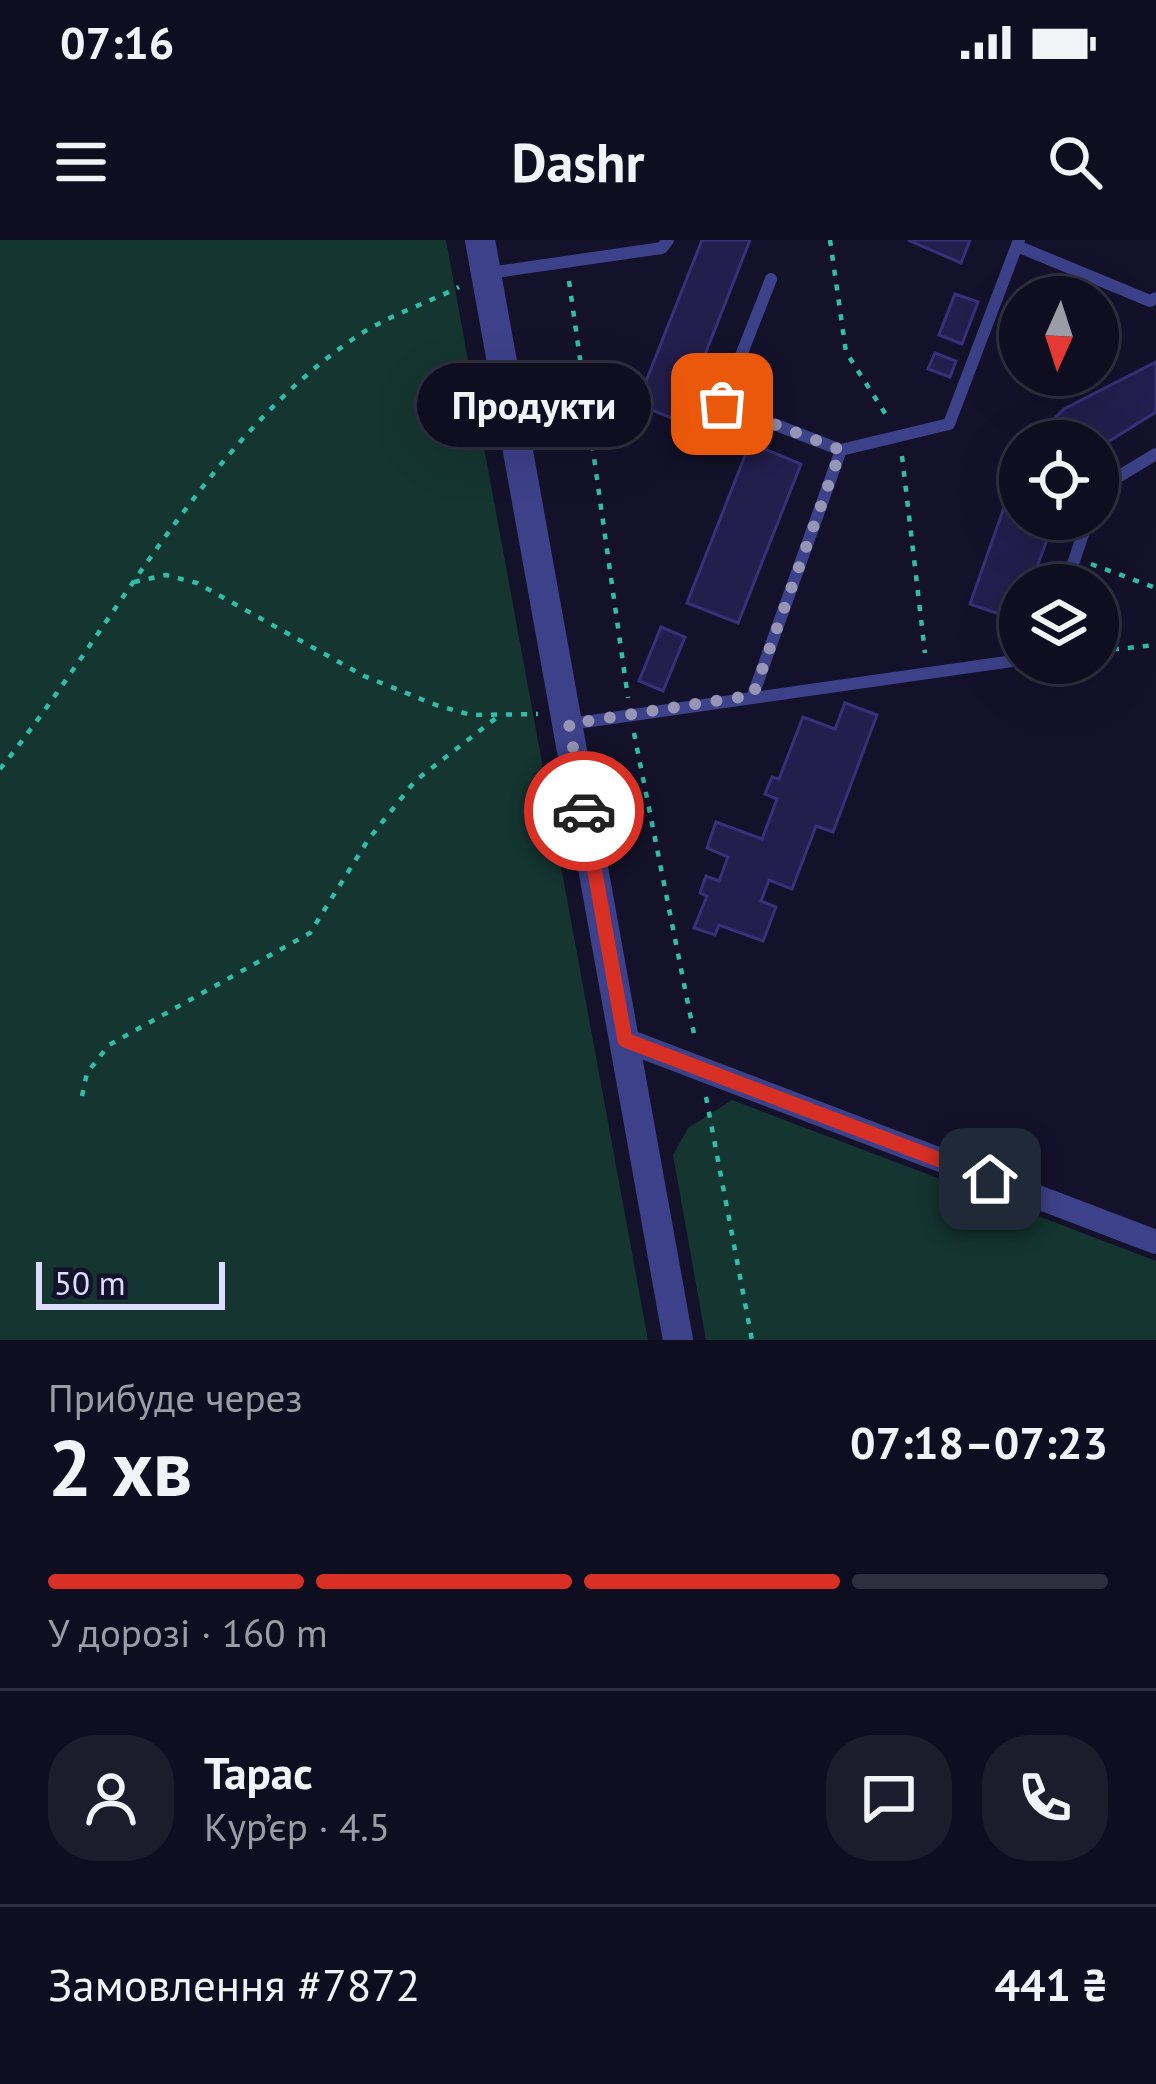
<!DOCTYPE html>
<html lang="uk">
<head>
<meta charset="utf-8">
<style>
  :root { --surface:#0f0e20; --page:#1d1c2d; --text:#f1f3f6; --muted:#9b9ca5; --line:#2f2e3e; --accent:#d93025 }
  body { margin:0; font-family:"PT Sans",sans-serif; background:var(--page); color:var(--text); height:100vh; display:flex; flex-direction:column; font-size:45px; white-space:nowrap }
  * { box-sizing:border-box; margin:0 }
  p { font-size:39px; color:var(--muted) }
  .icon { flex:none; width:66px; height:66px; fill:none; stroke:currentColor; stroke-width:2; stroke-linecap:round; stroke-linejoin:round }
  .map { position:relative; height:1100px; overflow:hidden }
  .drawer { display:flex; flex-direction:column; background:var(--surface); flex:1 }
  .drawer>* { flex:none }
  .needle { width:78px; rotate:183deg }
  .fabs { position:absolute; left:999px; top:36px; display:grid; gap:24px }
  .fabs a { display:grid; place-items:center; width:120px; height:120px; border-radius:50%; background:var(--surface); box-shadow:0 12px 48px #0002,0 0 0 3px var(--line); font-size:60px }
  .scale { position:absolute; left:36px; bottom:30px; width:189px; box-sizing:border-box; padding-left:12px; border:6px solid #dddcff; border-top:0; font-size:33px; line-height:42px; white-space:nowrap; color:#dddcff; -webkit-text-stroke:9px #14122b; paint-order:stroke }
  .pin { position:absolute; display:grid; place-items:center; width:102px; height:102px; color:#fff; margin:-51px; border-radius:24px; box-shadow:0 6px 18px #0006 }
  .courier { position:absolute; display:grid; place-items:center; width:120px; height:120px; margin:-60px; border:9px solid #d93025; border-radius:50%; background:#fff; color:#222; box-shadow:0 3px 15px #0007 }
  .bubble { position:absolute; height:84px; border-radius:42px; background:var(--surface); box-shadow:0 12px 48px #0002,0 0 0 3px var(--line); font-size:39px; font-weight:700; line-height:84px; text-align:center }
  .overview em { font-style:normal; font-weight:700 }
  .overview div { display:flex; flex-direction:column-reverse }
  .overview { display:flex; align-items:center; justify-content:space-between; height:204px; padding:0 48px }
  h1 { font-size:78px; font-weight:700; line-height:90px }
  .bar { display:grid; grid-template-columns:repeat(4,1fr); gap:18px 12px; align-content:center; height:144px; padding:0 48px }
  .bar i { height:15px; border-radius:9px; background:var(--line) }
  .bar .selected { background:var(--accent) }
  .bar p { grid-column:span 4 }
  .line { display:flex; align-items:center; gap:30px; padding:0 48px; border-top:3px solid var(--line) }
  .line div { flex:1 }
  .round { display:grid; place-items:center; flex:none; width:126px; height:126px; border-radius:48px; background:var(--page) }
  .status { display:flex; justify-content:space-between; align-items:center; height:84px; padding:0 60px; background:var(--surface); direction:ltr }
  .status svg { height:33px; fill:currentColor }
  header { display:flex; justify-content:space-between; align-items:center; height:156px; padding:0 48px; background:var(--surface); font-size:54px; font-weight:700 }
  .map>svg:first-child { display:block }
</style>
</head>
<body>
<div class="status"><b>07:16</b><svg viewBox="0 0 49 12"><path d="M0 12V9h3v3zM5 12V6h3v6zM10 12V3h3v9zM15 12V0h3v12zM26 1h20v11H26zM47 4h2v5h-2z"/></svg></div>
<header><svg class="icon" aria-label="menu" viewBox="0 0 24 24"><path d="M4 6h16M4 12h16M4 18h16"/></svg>Dashr<svg class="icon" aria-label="search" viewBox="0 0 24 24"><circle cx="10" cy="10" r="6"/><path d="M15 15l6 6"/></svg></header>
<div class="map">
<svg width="1156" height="1100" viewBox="0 0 1156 1100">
  <rect width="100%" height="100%" fill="#14122b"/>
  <path fill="#153531" d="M0,0h446l202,1100h-648z
    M732,860l424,161v79h-450l-33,-185 15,-27z"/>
  <path fill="#231e4c" stroke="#383078" stroke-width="3" d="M702,0h48l-71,181 -42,-17z
    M908,0h62l-9,23z
    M955,54l23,8 -16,42 -23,-9z
    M935,113l21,8 -6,16 -22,-8z
    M1156,122v50l-58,36v-7h-66l32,-32z
    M750,203l51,21 -63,159 -51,-20z
    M1020,222v57h35l-25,66h-10l-3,35 -47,-16z
    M661,387l24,10 -22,54 -24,-10z
    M845,463l32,12 -44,117 -17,-6 -24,63 -23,-9 -8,21 15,6 -13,34 -44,-16 -4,10 -21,-7 13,-32 -7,-3 6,-17 13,5 9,-24 -21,-9 9,-26 46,17 15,-40 -12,-5 7,-17 7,2 24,-62 32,12z"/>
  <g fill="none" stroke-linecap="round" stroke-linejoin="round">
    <path stroke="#33bca8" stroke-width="4.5" stroke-dasharray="6 9" stroke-linecap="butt" d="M830,0l16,112 42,66
      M569,41l59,417
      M902,216l23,197
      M1091,324l65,24
      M134,342l32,-7 31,8 167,93 72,29 35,10 67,-1
      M1098,411l58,-6
      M634,493l61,306
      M0,529c112,-139 203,-326 353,-430 31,-22 72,-35 106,-52
      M82,856l5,-23 22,-28 201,-112 58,-93 47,-59 85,-66
      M706,857l46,243"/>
    <path stroke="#3d4189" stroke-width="12" d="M1017,6l133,55 6,-3
      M489,33l173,-25 6,-8
      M771,39l-49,125 119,46
      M1098,249l58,-35
      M1066,345l22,-66
      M753,455l88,-245 108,-26 70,-184
      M570,484l450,-64"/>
    <path stroke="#3d4189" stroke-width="24" d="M625,800l531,202"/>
    <path stroke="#3d4189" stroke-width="30" d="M480,0l198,1100"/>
  </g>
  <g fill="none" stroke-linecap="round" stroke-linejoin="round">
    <path stroke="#9795b5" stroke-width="12" stroke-dasharray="0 21.6" d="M584,571l-15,-87 184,-29 88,-245 -119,-46"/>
    <path stroke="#d93025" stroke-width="15" d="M584,571l41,229 365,139"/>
  </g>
</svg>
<div class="fabs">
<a><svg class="needle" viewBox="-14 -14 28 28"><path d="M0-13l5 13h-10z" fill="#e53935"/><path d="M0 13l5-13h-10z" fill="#9b9ca5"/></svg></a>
<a><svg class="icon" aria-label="locate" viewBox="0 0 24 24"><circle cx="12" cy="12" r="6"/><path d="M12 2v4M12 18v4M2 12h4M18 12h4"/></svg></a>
<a><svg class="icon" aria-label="layers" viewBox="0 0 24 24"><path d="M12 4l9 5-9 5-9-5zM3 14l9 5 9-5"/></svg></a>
</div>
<div class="scale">50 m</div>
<div class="pin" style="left:722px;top:164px;background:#ea580c"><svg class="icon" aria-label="bag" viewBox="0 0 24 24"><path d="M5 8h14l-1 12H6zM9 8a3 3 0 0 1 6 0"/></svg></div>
<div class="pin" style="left:990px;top:939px;background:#1f2937"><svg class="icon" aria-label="home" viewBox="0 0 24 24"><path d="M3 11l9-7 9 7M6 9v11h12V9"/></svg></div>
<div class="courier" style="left:584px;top:571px"><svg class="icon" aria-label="car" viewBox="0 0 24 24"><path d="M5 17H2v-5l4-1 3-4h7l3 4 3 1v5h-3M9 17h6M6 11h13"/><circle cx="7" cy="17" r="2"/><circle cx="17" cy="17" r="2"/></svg></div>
<div class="bubble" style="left:417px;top:123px;width:234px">Продукти</div>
</div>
<section class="drawer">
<div class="overview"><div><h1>2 хв</h1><p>Прибуде через</p></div><em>07:18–07:23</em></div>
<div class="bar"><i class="selected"></i><i class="selected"></i><i class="selected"></i><i></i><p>У дорозі · 160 m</p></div>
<div class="line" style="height:216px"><a class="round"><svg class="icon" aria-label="person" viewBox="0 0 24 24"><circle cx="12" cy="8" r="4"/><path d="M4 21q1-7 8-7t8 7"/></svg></a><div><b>Тарас</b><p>Кур’єр · 4.5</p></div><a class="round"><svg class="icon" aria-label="chat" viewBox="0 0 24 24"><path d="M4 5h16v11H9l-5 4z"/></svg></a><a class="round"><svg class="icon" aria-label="phone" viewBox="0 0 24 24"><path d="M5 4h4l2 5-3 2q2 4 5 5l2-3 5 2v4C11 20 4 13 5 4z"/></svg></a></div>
<div class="line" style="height:156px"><div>Замовлення #7872</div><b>441 ₴</b></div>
</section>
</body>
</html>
